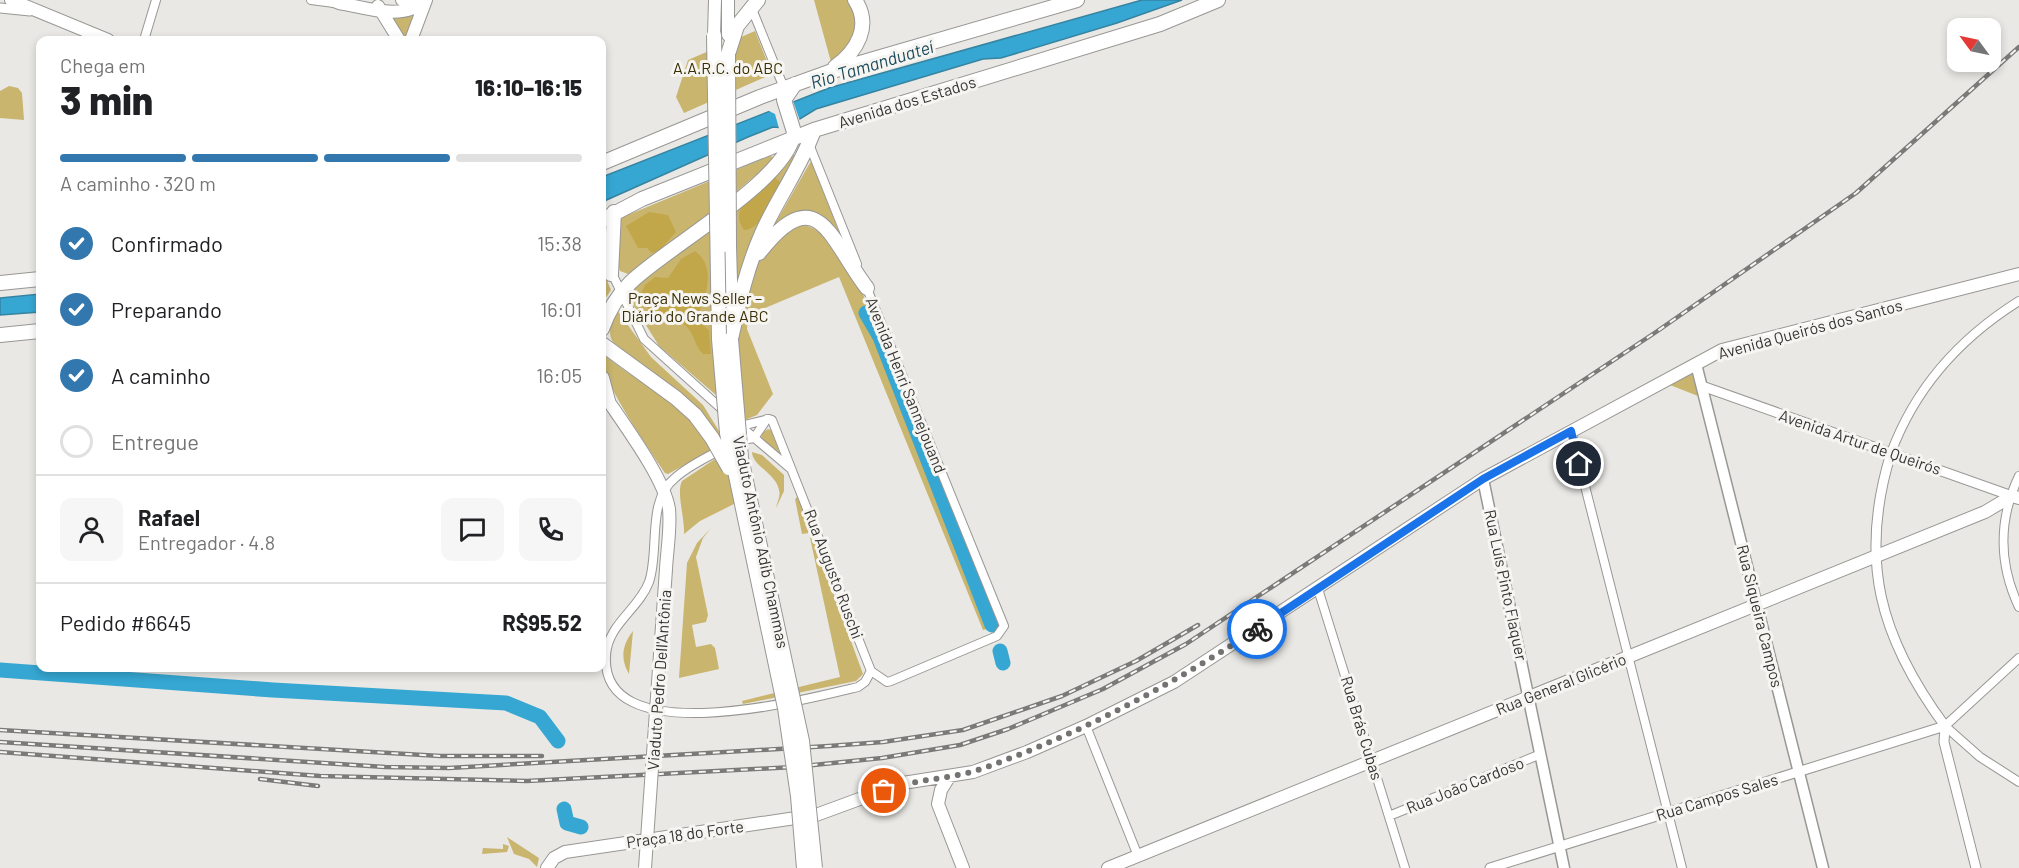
<!DOCTYPE html>
<html lang="pt">
<head>
<meta charset="utf-8">
<style>
  :root { --surface:#fff; --page:#f6f6f6; --text:#202124; --muted:#757577; --line:#e0e0e0; --accent:#3277ad }
  body { margin:0; font-family:Barlow,sans-serif; background:var(--page); color:var(--text); height:100vh; display:flex; flex-direction:column; font-size:22px; white-space:nowrap }
  * { box-sizing:border-box; margin:0 }
  p { font-size:20px; color:var(--muted) }
  .icon { flex:none; width:33px; height:33px; fill:none; stroke:currentColor; stroke-width:2; stroke-linecap:round; stroke-linejoin:round }
  .map { position:relative; flex:1; overflow:hidden }
  .panel { position:absolute; left:36px; top:36px; width:570px; height:636px; display:flex; flex-direction:column; background:var(--surface); border-radius:12px; box-shadow:0 3px 9px #0003 }
  .panel>* { flex:none }
  .needle { width:39px; rotate:303deg }
  .tools { position:absolute; left:1947px; top:18px; display:grid; gap:12px }
  .tools a { display:grid; place-items:center; width:54px; height:54px; border-radius:12px; background:var(--surface); box-shadow:0 3px 9px #0003; font-size:30px }
  .pin { position:absolute; display:grid; place-items:center; width:51px; height:51px; color:#fff; margin:-26px; border:3px solid #fff; border-radius:50%; box-shadow:0 2px 6px #0007 }
  .courier { position:absolute; display:grid; place-items:center; width:60px; height:60px; margin:-30px; border:4px solid #1a73e8; border-radius:50%; background:#fff; color:#222; box-shadow:0 2px 8px #0007 }
  .headline em { font-style:normal; font-weight:800 }
  .headline div { display:flex; flex-direction:column-reverse }
  .headline { display:flex; align-items:center; justify-content:space-between; height:102px; padding:0 24px }
  h1 { font-size:39px; font-weight:800; line-height:45px }
  .bar { display:grid; grid-template-columns:repeat(4,1fr); gap:9px 6px; align-content:center; height:72px; padding:0 24px }
  .bar i { height:8px; border-radius:4px; background:var(--line) }
  .bar .selected { background:var(--accent) }
  .bar p { grid-column:span 4 }
  .line { display:flex; align-items:center; gap:15px; padding:0 24px; border-top:2px solid var(--line) }
  .line div { flex:1 }
  .round { display:grid; place-items:center; flex:none; width:63px; height:63px; border-radius:12px; background:var(--page) }
  ol { padding:0 24px; list-style:none }
  li { display:flex; align-items:center; gap:18px; height:66px }
  li p { margin-inline-start:auto }
  li .icon { padding:6px; border-radius:50%; background:var(--accent); color:#fff; stroke-width:4 }
  li:last-child { color:var(--muted) }
  li i { width:33px; height:33px; border:3px solid var(--line); border-radius:50% }
  .map>svg:first-child { display:block }
</style>
</head>
<body>
<div class="map">
<svg width="2019" height="868" viewBox="0 0 2019 868">
  <rect width="100%" height="100%" fill="#e9e8e4"/>
  <path fill="#c9b56e" d="M814,0h34c15,24 7,49 -17,62z
    M416,14l-11,23 -15,-21z
    M755,31l17,43 -88,39 -8,-16 12,-37z
    M9,86l9,2 4,5 2,27 -24,-2v-27z
    M793,154l3,3 -32,57 13,6 34,-59 34,86 -18,-26 -30,-7 -19,8 10,9 15,-6c31,4 58,67 72,93l120,301 -4,9 -8,2 -144,-353 -91,38 -1,14 26,65 -16,21 -12,5 -86,-74 -30,-48v-6l6,-6 103,-77 45,-40z
    M770,156l4,1 -1,3c-46,41 -94,78 -145,114l-8,-3 -2,-6v-43l5,-5z
    M602,269l9,21 -6,9 -3,-1z
    M617,310l34,47 52,48 21,34v4l-56,31 -3,-1c-15,-23 -67,-95 -63,-119l29,21 8,-12c-22,-16 -39,-21 -22,-53z
    M1692,374l6,22 -28,-11 21,-11z
    M768,429l5,2 7,24 -19,-17 1,-5z
    M730,449l8,53 -38,19 -16,13c1,-15 -8,-42 -2,-53z
    M752,452l10,3 22,20v16l-8,17c1,-6 5,-12 3,-18 -3,-17 -27,-24 -27,-38z
    M798,496l65,178 -7,7 -113,23 -1,-3 98,-24 -31,-144 -7,1 -7,-35z
    M711,528l-8,10 -7,19 12,58 -2,7 -14,3 4,22 15,-3 4,4 4,21 -40,9 8,-115 10,-20z
    M633,631l-4,43c-9,-15 -7,-29 4,-43z
    M507,837l32,21 -2,9 -8,-8 -15,-5z
    M503,844l6,2 -2,6 -25,2 1,-6 20,1z"/>
  <path fill="#c2a74a" d="M774,177l7,6c-8,14 -19,47 -37,47 -17,-23 14,-39 30,-53z
    M649,212l19,3 8,17 -16,18 -8,3 -5,-5h-9l-12,-22z
    M695,251c23,17 10,47 1,68l13,11 2,24h-8c-10,-10 -8,-23 -21,-31 -6,-4 -12,-4 -18,-5 -12,-2 -18,-12 -25,-21l6,-12 10,-8 13,1 13,-19z"/>
  <path fill="#36a7d2" stroke="#3684a2" stroke-width="1.5" d="M1142,0h40l-65,23 -116,35 -18,1 -167,50 -31,19 -12,-1 -25,10 -146,65v-25l227,-89z
    M40,294v18l-40,3v-17z"/>
  <path fill="#e9e8e4" d="M795,98l-2,3 7,20 -20,11 -5,-18 -8,-4z"/>
  <g fill="none" stroke-linecap="round" stroke-linejoin="round">
    <path stroke="#36a7d2" stroke-width="15" d="M866,313l14,24 112,288
      M1000,651l3,12
      M0,670l273,20 233,13 34,14 18,24
      M564,809l3,14 14,4"/>
    <defs>
      <path id="minor" d="M311,0l23,3
        M754,14l30,74
        M144,40l12,-40
        M809,144l48,120
        M602,253l42,86 81,73
        M866,286l138,340 -7,10 -106,45 -4,1 -16,-11
        M738,424l53,45
        M741,426l28,-7 3,1 99,251
        M1571,431l111,437
        M754,438l13,-19
        M737,441l17,-3
        M722,449c-16,9 -34,17 -47,29 -29,23 -15,72 -26,104 -10,27 -41,42 -43,73 -7,99 202,44 252,32l7,-5 6,-11
        M1891,453c24,-65 69,-115 128,-152
        M2019,476c-21,44 -20,89 0,131
        M1318,589l87,279
        M2019,658l-74,68 35,31 39,25
        M1086,726l52,130
        M1389,816l152,-62"/>
      <path id="tertiary" d="M0,8l30,3
        M1702,386l310,110
        M1891,453c-33,107 -11,185 54,273
        M1945,726l-1,16 32,126
        M1490,868l455,-142"/>
      <path id="secondary" d="M1696,364l127,504
        M1483,479l81,389"/>
      <path id="primary" d="M11,0l97,40
        M331,0l8,3c24,4 67,19 85,-3
        M402,0h12
        M378,6l21,34
        M714,35l1,-35
        M728,35v-35
        M411,40l15,-40
        M603,393c19,29 61,84 66,116 2,19 -2,41 -3,60
        M949,777l-8,13 -3,14 25,64
        M547,868l7,-10 11,-6 251,-37 87,-32 70,-11 54,-20 59,-26 88,-44 309,-203 239,-129 297,-76
        M1108,868l877,-356 27,-16 7,2"/>
      <path id="trunk" d="M728,54l9,-28 21,-26
        M835,67c22,-16 37,-41 20,-67
        M602,163l158,-66 69,-25 248,-72
        M602,220l40,-21 172,-69 346,-106 58,-24
        M729,246l2,70
        M759,253c59,-76 71,-13 108,35
        M611,274l3,-62
        M0,283l40,-4
        M602,329c6,-17 15,-33 28,-46 35,-35 159,-103 164,-151l-10,-32 11,-16
        M0,335l40,-4
        M731,339c8,-37 16,-72 31,-106 16,-36 39,-66 52,-103
        M602,344l74,54 19,17
        M602,378l6,23"/>
    </defs>
    <use href="#minor" stroke="#989794" stroke-width="10"/>
    <use href="#tertiary" stroke="#989794" stroke-width="11"/>
    <use href="#secondary" stroke="#989794" stroke-width="13"/>
    <use href="#primary" stroke="#989794" stroke-width="14"/>
    <use href="#trunk" stroke="#989794" stroke-width="16"/>
    <use href="#minor" stroke="#fff" stroke-width="8"/>
    <use href="#tertiary" stroke="#fff" stroke-width="9"/>
    <use href="#secondary" stroke="#fff" stroke-width="10"/>
    <use href="#primary" stroke="#fff" stroke-width="12"/>
    <use href="#trunk" stroke="#fff" stroke-width="14"/>
    <defs>
      <path id="rail" d="M0,730l440,26h102
        M0,742l385,25 64,1 380,-22 54,-4 80,-12 99,-34 74,-35 62,-36
        M0,752l320,24 207,5 267,-14 88,-9 78,-13 48,-16 95,-40 83,-45 470,-312 200,-139 163,-146
        M260,779l58,7"/>
    </defs>
    <use href="#rail" stroke="#7b7a78" stroke-width="4.5"/>
    <use href="#rail" stroke="#f6f5f1" stroke-width="2" stroke-dasharray="7" stroke-linecap="butt"/>
    <defs>
      <path id="primary-bridge" d="M645,868l21,-299"/>
      <path id="trunk-bridge" d="M714,35l5,304 8,94 58,275 13,88 6,72
        M728,54l1,192
        M731,339l10,119 61,283 13,127
        M695,415l17,23 17,30"/>
    </defs>
    <use href="#primary-bridge" stroke="#989794" stroke-width="14" stroke-linecap="butt"/>
    <use href="#trunk-bridge" stroke="#989794" stroke-width="16" stroke-linecap="butt"/>
    <use href="#primary-bridge" stroke="#fff" stroke-width="12"/>
    <use href="#trunk-bridge" stroke="#fff" stroke-width="14"/>
  </g>
  <g fill="none" stroke-linecap="round" stroke-linejoin="round">
    <path stroke="#747371" stroke-width="6" stroke-dasharray="0 10.8" d="M884,791c32,-13 65,-11 97,-22 99,-35 189,-83 276,-140"/>
    <path stroke="#1a73e8" stroke-width="8" d="M1257,629l226,-150 88,-48 8,33"/>
  </g>
  <g text-anchor="middle" stroke-width="6" stroke-linejoin="round" paint-order="stroke">
    <g font-size="16" fill="#392e04" stroke="#f6f5f1">
      <text x="728" y="74">A.A.R.C. do ABC</text>
      <text x="695" y="304">Praça News Seller –<tspan x="695" dy="18">Diário do Grande ABC</tspan></text>
    </g>
    <g font-size="16" fill="#353433" stroke="#f6f5f1">
      <text transform="translate(907 102) rotate(-17)" y="6">Avenida dos Estados</text>
      <text transform="translate(1810 329) rotate(-15)" y="6">Avenida Queirós dos Santos</text>
      <text transform="translate(906 385) rotate(68)" y="6">Avenida Henri Sannejouand</text>
      <text transform="translate(1860 442) rotate(19)" y="6">Avenida Artur de Queirós</text>
      <text transform="translate(761 542) rotate(78)" y="6">Viaduto Antônio Adib Chammas</text>
      <text transform="translate(834 574) rotate(69)" y="6">Rua Augusto Ruschi</text>
      <text transform="translate(1506 585) rotate(78)" y="6">Rua Luís Pinto Flaquer</text>
      <text transform="translate(1760 616) rotate(76)" y="6">Rua Siqueira Campos</text>
      <text transform="translate(659 680) rotate(-86)" y="6">Viaduto Pedro Dell'Antônia</text>
      <text transform="translate(1561 684) rotate(-22)" y="6">Rua General Glicério</text>
      <text transform="translate(1362 728) rotate(73)" y="6">Rua Brás Cubas</text>
      <text transform="translate(1465 785) rotate(-22)" y="6">Rua João Cardoso</text>
      <text transform="translate(1717 797) rotate(-17)" y="6">Rua Campos Sales</text>
      <text transform="translate(685 834) rotate(-8)" y="6">Praça 18 do Forte</text>
    </g>
    <g font-size="18" font-style="italic" fill="#1c4a5d" stroke="#f6f5f1">
      <text transform="translate(872 65) rotate(-17)" y="6">Rio Tamanduateí</text>
    </g>
  </g>
</svg>
<div class="tools">
<a><svg class="needle" viewBox="-14 -14 28 28"><path d="M0-13l5 13h-10z" fill="#e53935"/><path d="M0 13l5-13h-10z" fill="#757577"/></svg></a>
</div>
<div class="pin" style="left:884px;top:791px;background:#ea580c"><svg class="icon" aria-label="bag" viewBox="0 0 24 24"><path d="M5 8h14l-1 12H6zM9 8a3 3 0 0 1 6 0"/></svg></div>
<div class="pin" style="left:1579px;top:464px;background:#1f2937"><svg class="icon" aria-label="home" viewBox="0 0 24 24"><path d="M3 11l9-7 9 7M6 9v11h12V9"/></svg></div>
<div class="courier" style="left:1257px;top:629px"><svg class="icon" aria-label="bike" viewBox="0 0 24 24"><circle cx="6" cy="16" r="4"/><circle cx="18" cy="16" r="4"/><path d="M6 16l4-8h5l3 8M10 8l3 8H6M13 5h3"/></svg></div>
<section class="panel">
<div class="headline"><div><h1>3 min</h1><p>Chega em</p></div><em>16:10–16:15</em></div>
<div class="bar"><i class="selected"></i><i class="selected"></i><i class="selected"></i><i></i><p>A caminho · 320 m</p></div>
<ol>
<li><svg class="icon" aria-label="check" viewBox="0 0 24 24"><path d="M5 12l5 5 9-10"/></svg>Confirmado<p>15:38</p></li>
<li><svg class="icon" aria-label="check" viewBox="0 0 24 24"><path d="M5 12l5 5 9-10"/></svg>Preparando<p>16:01</p></li>
<li><svg class="icon" aria-label="check" viewBox="0 0 24 24"><path d="M5 12l5 5 9-10"/></svg>A caminho<p>16:05</p></li>
<li><i></i>Entregue</li>
</ol>
<div class="line" style="height:108px"><a class="round"><svg class="icon" aria-label="person" viewBox="0 0 24 24"><circle cx="12" cy="8" r="4"/><path d="M4 21q1-7 8-7t8 7"/></svg></a><div><b>Rafael</b><p>Entregador · 4.8</p></div><a class="round"><svg class="icon" aria-label="chat" viewBox="0 0 24 24"><path d="M4 5h16v11H9l-5 4z"/></svg></a><a class="round"><svg class="icon" aria-label="phone" viewBox="0 0 24 24"><path d="M5 4h4l2 5-3 2q2 4 5 5l2-3 5 2v4C11 20 4 13 5 4z"/></svg></a></div>
<div class="line" style="height:78px"><div>Pedido #6645</div><b>R$95.52</b></div>
</section>
</div>
</body>
</html>
